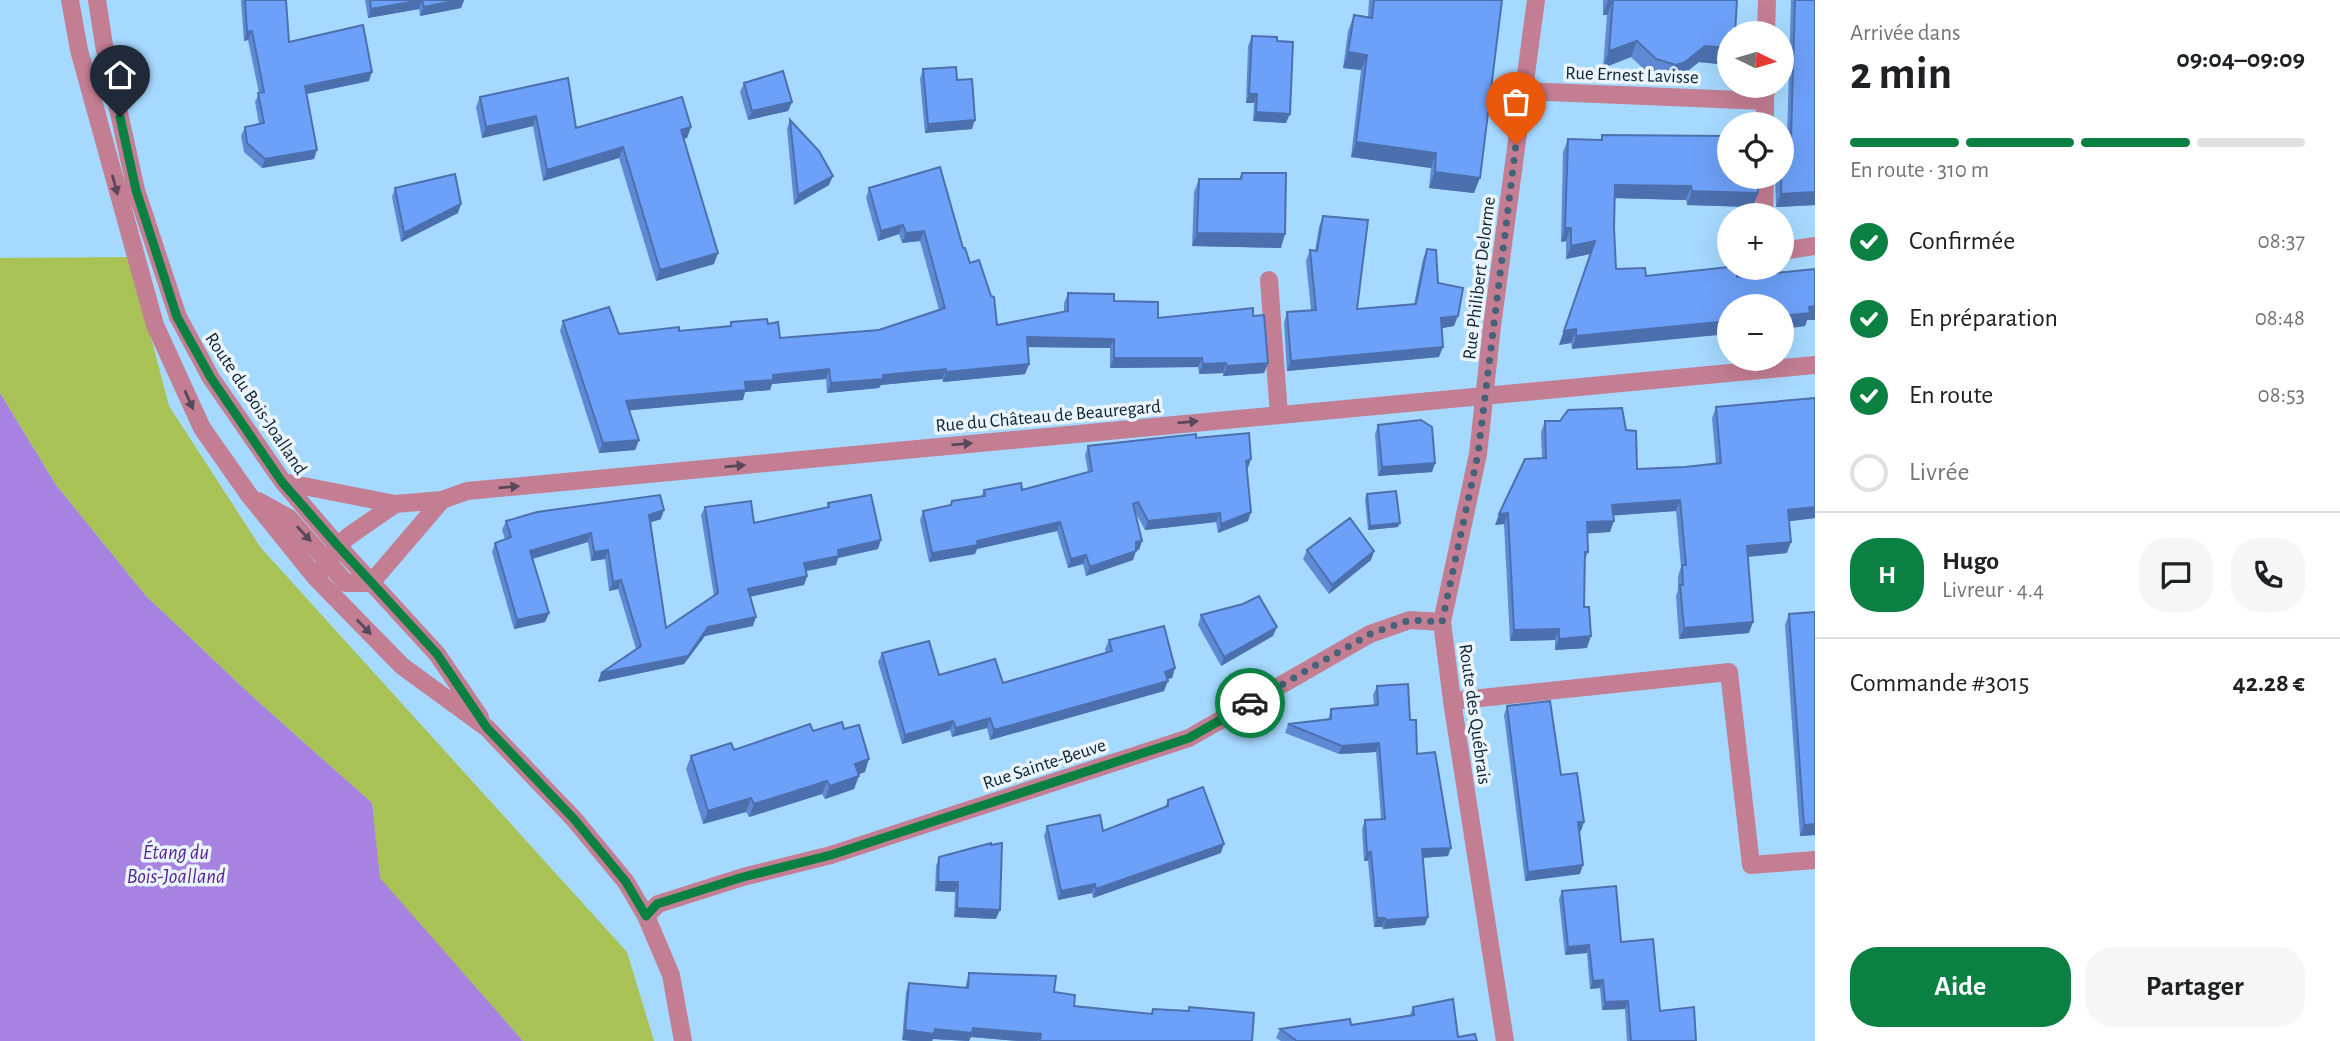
<!DOCTYPE html>
<html lang="fr">
<head>
<meta charset="utf-8">
<style>
  :root { --surface:#fff; --page:#f6f6f6; --text:#202124; --muted:#757577; --line:#e0e0e0; --accent:#0b8043 }
  body { margin:0; font-family:"Alegreya Sans",sans-serif; background:var(--page); color:var(--text); height:100vh; display:flex; flex-direction:column; font-size:26px; white-space:nowrap }
  * { box-sizing:border-box; margin:0 }
  p { font-size:23px; color:var(--muted) }
  .icon { flex:none; width:38px; height:38px; fill:none; stroke:currentColor; stroke-width:2; stroke-linecap:round; stroke-linejoin:round }
  .map { position:relative; flex:1; overflow:hidden }
  .sheet { display:flex; flex-direction:column; background:var(--surface); width:525px }
  .sheet>* { flex:none }
  .needle { width:46px; rotate:95deg }
  .fabs { position:absolute; left:1717px; top:21px; display:grid; gap:14px }
  .fabs a { display:grid; place-items:center; width:77px; height:77px; border-radius:50%; background:var(--surface); box-shadow:0 7px 28px #0002; font-size:35px }
  .pin { position:absolute; display:grid; place-items:center; width:60px; height:60px; color:#fff; margin:-72px -30px; border-radius:50% 50% 50% 0; rotate:-45deg; box-shadow:0 0 7px #0007 }
  .pin .icon { rotate:45deg }
  .courier { position:absolute; display:grid; place-items:center; width:70px; height:70px; margin:-35px; border:5px solid #0b8043; border-radius:50%; background:#fff; color:#222; box-shadow:0 2px 9px #0007 }
  .head em { font-style:normal; font-weight:700 }
  .head div { display:flex; flex-direction:column-reverse }
  .head { display:flex; align-items:center; justify-content:space-between; height:119px; padding:0 35px }
  h1 { font-size:46px; font-weight:700; line-height:52px }
  .bar { display:grid; grid-template-columns:repeat(4,1fr); gap:10px 7px; align-content:center; height:84px; padding:0 35px }
  .bar i { height:9px; border-radius:5px; background:var(--line) }
  .bar .active { background:var(--accent) }
  .bar p { grid-column:span 4 }
  .line { display:flex; align-items:center; gap:18px; padding:0 35px; border-top:2px solid var(--line) }
  .line div { flex:1 }
  .round { display:grid; place-items:center; flex:none; width:74px; height:74px; border-radius:28px; background:var(--page) }
  ol { padding:0 35px; list-style:none }
  li { display:flex; align-items:center; gap:21px; height:77px }
  li p { margin-inline-start:auto }
  li .icon { padding:7px; border-radius:50%; background:var(--accent); color:#fff; stroke-width:4 }
  li:last-child { color:var(--muted) }
  li i { width:38px; height:38px; border:4px solid var(--line); border-radius:50% }
  .primary-button { display:flex; gap:14px; margin-top:auto; padding:14px 35px }
  .primary-button a { flex:1; height:80px; border-radius:28px; background:var(--accent); color:#fff; font-size:28px; font-weight:700; line-height:80px; text-align:center }
  .primary-button a+a { background:var(--page); color:var(--text) }
  main { display:flex; flex:1; min-height:0 }
  .map>svg:first-child { display:block }
</style>
</head>
<body>
<main>
<div class="map">
<svg width="1815" height="1041" viewBox="0 0 1815 1041">
  <rect width="100%" height="100%" fill="#a6d9ff"/>
  <path fill="#a9c256" d="M130,257l39,149 92,142 366,404 27,89h-131l-144,-163 -7,-75 -118,-105 -108,-102 -90,-111 -56,-92v-135z"/>
  <path fill="#a782e1" d="M0,393l56,92 90,111 108,102 118,105 8,75 143,163h-523z"/>
  <g fill="none" stroke-linecap="round" stroke-linejoin="round">
    <path stroke="#c47e93" stroke-width="18" d="M70,0l9,50 76,275 47,103 47,67 67,83 86,88 85,62 87,91 52,63 20,34 25,59 12,66
      M97,0l7,45 32,145 42,127 33,61 72,104 55,64 99,108 43,63
      M1766,33l1,-33
      M1523,91l242,10 1,-15
      M1765,124v-23
      M1764,215l1,-38
      M1782,251l33,-5
      M1269,280l10,135
      M283,482l112,22
      M258,501l31,17 57,65h25l71,-83
      M316,578l22,-32 11,-10 46,-32 47,-4 25,-9 1348,-126
      M1452,701l277,-29 22,193 64,-5
      M646,916l12,-12 85,-27 88,-22 358,-117 181,-104 40,-14 32,2
      M1505,1041l-53,-340 -10,-79 36,-168 14,-128 44,-326"/>
  </g>
  <path fill="#5e8ad5" d="M241,0h4l44,42 80,39 -62,13 7,65 -52,9 -18,-16 -3,-16 4,-9 14,-3 -4,-22 4,-9 -11,-53 -4,1z
    M365,0h99l-3,8 -41,8 -1,-7 -51,9z
    M1369,0h133l-28,193 -45,-5 2,-20 -80,-11 10,-87 -18,-2 5,-37 6,-16 14,2z
    M1603,0h134l-9,65 -29,-3 -20,16 -9,4 -20,-7 -19,-18 -28,11 4,-53h-4z
    M1791,0h24v205l-39,2 -1,-30h7l5,-40z
    M1252,36l25,5 9,82 -33,-2 1,-18h-8l2,-57z
    M923,69l34,11 15,49 -47,4 -5,-54z
    M744,83l48,19 -4,9 -40,9 -8,-28z
    M480,97l96,31 115,-1 -4,11 -3,1 30,125 -58,17 -37,-123 -76,23 -10,-55 -51,12 -6,-31z
    M790,120l39,65 -35,20 -7,-76z
    M1602,135l156,58 -5,14 -66,-2 -1,-5 -71,-2 -1,29 2,42 30,7 91,1 78,-8v51h-8l-2,6 -23,3v-23l-210,43 -1,-6 -12,2 31,-91 -24,5v-18l-5,1 2,-90 5,-13h33z
    M1242,173l39,75 -89,-2 2,-54 5,-13h41z
    M395,188l63,25 -57,29 -9,-45z
    M869,188l94,60 34,77 67,-14v-8l4,-10 46,8 44,17 95,-2 15,47 -4,10 -41,3v-3l-24,1 -1,-7 -88,1v-20l-83,-1 2,17 -4,10 -82,8 -1,-3 -61,6 -2,3 -52,5 -1,-14 -54,5 -2,6 -25,2 -2,8 -114,10 10,30 -4,10 -36,3 -39,-122 3,-10 56,13 60,-3 51,-5 1,-4 37,2 12,14 99,-8 60,-20 -19,-69 -18,2 -3,-9 -21,7 -12,-43z
    M1323,216l34,93 57,-5 9,-45 4,-10 27,77 -12,2 -3,29 -152,14 -3,-48 3,-11 24,-2 -5,-49 4,-11 5,1 4,-24z
    M1815,398v120l-26,3 -2,32 -39,4 1,76 -70,6 -3,-43 2,-6v-14l3,-9 -5,-56 -63,4 -3,17 -23,1 1,19 -3,8 -1,47 3,41 -32,2v-10l-45,1 -6,-117 -9,1 47,-67 -1,-26 4,-11 81,9 11,39 48,-2 31,-3 -4,-46 4,-11z
    M1378,425l57,38 -3,9 -54,4 -3,-42z
    M1196,438l52,30h-1l1,53 -30,12 -2,-11 -71,8 -10,-18 7,29 -3,9h-3l-3,10 -47,16 -3,-12 -15,4 -11,-37 -80,18 -2,5 -46,8 -9,-42 3,-9 27,-6 2,-4 29,-4 3,-7h38l66,-18 -3,-17 3,-9z
    M1367,494l31,33 -30,3 -3,-31z
    M828,503l50,46 -40,9 -2,7 -30,6 1,5 -3,9 -54,11 3,30 -48,10 -21,28 -86,18 3,-9 35,-24 -18,-60 -9,2 -4,-32 -14,2 -3,-19 -55,17 16,54 -4,9 -31,7 -22,-77 3,-9 10,-4 -3,-9 4,-9 155,-2 -10,3 15,106 48,-32 -13,-81 4,-8 49,16 73,-15z
    M1307,550l67,1 -3,9 -42,34 -26,-35z
    M1789,614l26,221 -15,1 -15,-211z
    M1201,615l72,21 -52,30 -23,-41z
    M1109,640l66,28 -3,10 -5,1 -3,12 -174,49 -3,-12 -35,9 -2,-7 -48,14 -24,-82 4,-9 57,22 64,8 103,-30 -1,-4z
    M1377,686l33,34 7,34 31,102 -25,2 2,67 -42,4 -1,-2h-8l-6,-66h-4l-2,-32 3,-9 16,-1 -5,-67 -37,2 -54,-21 3,-9 40,-4 3,-11 43,-4 -1,-10z
    M1507,706l54,69 20,56h-2l1,43 -55,7 -21,-166z
    M734,750l131,22 -6,2 -5,15 -29,10 -3,-5 -73,23 -3,-5 -43,12 -17,-55 5,-13z
    M1168,800l53,53 -128,45 -1,-5 -34,7 -14,-64 3,-10 56,5 62,-24z
    M939,857l57,62 -42,-2 1,-25 -20,-1 1,-25z
    M1562,891l59,51 39,69 36,30h-69l-2,-32 -23,1 -2,-22 -10,1 -3,-36 -22,2 -6,-56z
    M969,973l85,19 20,14 77,8 37,-3 1,-4 63,34h-233l-48,-4 -2,4 -36,-2 -1,2h-19l-11,-1 4,-48 3,-9 56,5z
    M1413,1007l45,30 19,4h-196l-5,-3 4,-9 71,-4 59,-10z"/>
  <path fill="#4c70ae" d="M422,0l-3,9 -51,9 3,-9z
    M458,0h6l-3,8 -41,8 4,-9z
    M1608,0h5l-6,15h-4z
    M252,31l-4,9 -4,1 3,-9z
    M1637,41l-6,16 -28,11 6,-17z
    M1705,46l24,2v13l-1,4 -29,-3 -20,16 -9,4 6,-17z
    M1348,52l19,3 -6,15 -18,-2z
    M372,72l-3,9 -67,14 3,-9z
    M1249,94h8l-3,9h-8z
    M792,102l-4,9 -40,9 4,-9z
    M1256,112l34,2 -4,9 -33,-2z
    M536,116l-3,10 -51,12 4,-11z
    M975,120l-3,9 -47,4 3,-9z
    M691,127l-4,11 -9,2 3,-10z
    M1356,142l80,11 -5,15 -80,-11z
    M623,147l-4,11 -76,23 4,-11z
    M317,150l-3,9 -52,9 3,-9z
    M1435,172l45,6 -6,15 -45,-5z
    M833,176l-4,9 -35,20 4,-10z
    M1615,185l76,1 -5,14 -75,-2z
    M1692,191l66,2 -5,14 -66,-2z
    M1815,192v13l-39,2 5,-13z
    M461,204l-3,9 -57,29 3,-9z
    M903,225l-4,9 -21,7 3,-10z
    M1565,228h6l-5,13 -5,1z
    M924,231l-4,10 -18,2 4,-10z
    M1197,233l88,1 -4,14 -89,-2z
    M1595,241l-5,13 -24,5 5,-13z
    M718,253l-4,11 -58,17 4,-11z
    M1815,306v14h-8l-2,6 -23,3v-13l27,-9z
    M1458,316l-4,10 -17,3 4,-11z
    M1729,321v13l-157,15 4,-13z
    M1576,329l-5,14 -12,2 5,-14z
    M1027,337l87,2 -4,9 -87,-1z
    M1443,347l-4,10 -152,14 4,-10z
    M1114,358h88l-4,9 -88,1z
    M1226,363l-3,10 -24,1 4,-10z
    M1268,363l-4,10 -41,3 4,-10z
    M1029,364l-4,10 -82,8 3,-10z
    M829,369l-3,10 -54,5 -2,6 -25,2 -2,8 -120,11 3,-10 119,-19 28,-7z
    M946,369l-4,10 -61,6 -2,3 -52,5 4,-10 52,-8z
    M639,440l-4,10 -36,3 4,-10z
    M1251,459l-3,9 -5,2 3,-9z
    M1435,463l-3,9 -54,4 4,-9z
    M1680,500l-4,11 -68,5 4,-11z
    M1815,507v11l-31,4 4,-12z
    M664,510l-3,9 -15,5 3,-9z
    M1251,512l-3,9 -30,12 3,-9z
    M1220,513l-4,9 -71,8 3,-9z
    M1508,513l-4,11 -9,1 4,-11z
    M1614,521l-4,11 -28,2 5,-12z
    M1060,522l-3,9 -80,18 -2,5 -46,8 3,-9 45,-12z
    M1400,523l-2,4 -30,3 2,-4z
    M591,533l-3,9 -61,18 3,-9z
    M881,540l-3,9 -40,9 -2,7 -35,7 3,-9 34,-13z
    M1142,541l-3,9 -7,1 4,-9z
    M1791,542l-4,11 -44,4 4,-11z
    M608,550l-3,9 -14,2 3,-9z
    M1136,551l-3,9 -47,16 4,-9z
    M1374,551l-3,9 -42,34 3,-9z
    M1086,555l-3,9 -15,4 3,-9z
    M807,576l-3,9 -59,13 3,-9z
    M621,580l-3,9 -9,2 4,-9z
    M549,613l-4,9 -31,7 3,-9z
    M756,617l-3,9 -48,10 -21,28 -86,18 3,-9 107,-46z
    M1753,622l-4,11 -70,6 5,-11z
    M1277,627l-4,9 -52,30 3,-9z
    M1559,629l-4,11 -45,1 4,-11z
    M1591,636l-4,12 -32,2 4,-11z
    M1175,668l-3,10 -10,3 3,-9z
    M1168,681l-4,10 -174,49 4,-10z
    M990,718l-3,10 -35,9 4,-9z
    M953,721l-3,9 -48,14 3,-9z
    M1379,743l-3,9 -37,2 3,-8z
    M869,759l-4,13 -14,5 4,-13z
    M859,776l-5,13 -29,10 5,-13z
    M827,781l-5,13 -73,23 5,-13z
    M751,798l-5,14 -43,12 5,-13z
    M1578,822h6l-3,9h-7z
    M1815,824v11l-15,1 4,-11z
    M1224,844l-3,9 -128,45 3,-9z
    M1451,848l-3,8 -29,2 3,-9z
    M1371,852l-3,9h-4l3,-8z
    M1583,865l-3,9 -55,7 3,-9z
    M938,882h20l-3,10 -20,-1z
    M1095,884l-3,9 -34,7 3,-9z
    M957,908l43,2 -4,9 -42,-2z
    M1428,917l-3,8 -42,4 3,-9z
    M1377,918h8l-3,9h-8z
    M1589,945l-2,8 -22,2 3,-8z
    M1603,980l-3,8 -10,1 3,-8z
    M1628,1001l-3,8 -23,1 3,-8z
    M973,1028l68,6 -3,7h-19l-48,-4 -2,4 -36,-2 -1,2h-19l-11,-1 3,-10z"/>
  <path fill="#6da0f8" stroke="#4c70ae" stroke-width="2" d="M245,0h41l3,42 74,-17 9,47 -67,14 12,64 -52,9 -18,-16 -2,-16 19,-4 -6,-30 6,-1 -12,-61 -5,1z
    M370,0h88l-34,7 -2,-7 -51,9z
    M1374,0h128l-22,178 -45,-6 1,-19 -80,-11 11,-87 -19,-3 6,-37 18,3z
    M1613,0h124l-2,33h-6v15l-24,-2 -20,16 -9,3 -20,-6 -19,-18 -28,10z
    M1795,0h20v192l-34,2 1,-57h9z
    M1252,36l25,1v4l16,1 -3,72 -34,-2 1,-18h-8z
    M956,67l1,13 15,-1 3,41 -47,4 -5,-55z
    M783,71l9,31 -40,9 -8,-28z
    M568,78l8,50 106,-31 9,30 -10,3 37,123 -58,17 -37,-123 -76,23 -11,-54 -50,11 -6,-30z
    M790,120l29,31 14,25 -35,19z
    M1602,135l127,1v41h29v16l-66,-2 -1,-5 -76,-1 -1,42 2,42 29,-1 1,8 83,-9 8,1v9l78,-8v37l-6,1 1,6 -28,3v-10h-53v15l-153,15v-7l-12,2 31,-90 -24,5v-18h-6l3,-89 34,1z
    M940,167l23,81h2l5,15 9,-3 12,36 3,1 3,28 71,-14v-18l46,1v7l44,1v16l95,-10v8l11,-1 4,48 -41,3 -1,-3 -23,1 -1,-6h-88v-19l-87,-2 2,27 -83,8v-3l-63,6v4l-52,4 -2,-14 -56,6v5l-28,2 1,8 -120,11 13,39 -36,3 -40,-122 46,-14 10,27 60,-7v4l52,-5v-4l36,-3 1,5 10,-2 2,16 99,-8 66,-22 -21,-77 -18,2 -3,-8 -22,6 -12,-43z
    M1242,173h44l-1,61 -88,-1 2,-54h42z
    M455,174l6,30 -57,29 -9,-45z
    M1323,216l45,4 -11,89 59,-5 11,-55 9,1 2,33 25,5 -5,28 -17,2 2,29 -152,14 -4,-49 29,-2 -6,-60 7,1z
    M1815,398v109l-27,3 3,32 -44,4 6,76 -69,6 -4,-43h3l-1,-20h4l-6,-65 -68,5 2,16 -27,1 1,30h-3l-1,55h5l2,29 -32,3v-10l-45,1 -6,-117 -9,1 26,-55 21,-1 -1,-37h15l8,-11 54,-2 4,22 10,1 1,38 48,-2 36,-4 -5,-56z
    M1421,420l11,7 3,36 -53,4 -4,-42z
    M1249,433l2,26 -5,2 5,51 -30,12 -1,-11 -72,8 -10,-19 -5,2 9,37 -6,1v9l-46,16 -4,-12 -15,4 -11,-37 -83,19 1,4 -46,8 -9,-42 28,-6 1,-4 33,-5 -1,-6 37,-7 1,7 70,-19 -4,-25 108,-12v4z
    M1396,491l4,32 -30,3 -3,-32z
    M660,495l4,15 -15,5 17,113 52,-35 -13,-86 46,-6 3,22 75,-16 -1,-4 43,-8 10,45 -43,10 1,6 -35,7 3,13 -59,13 8,28 -48,10 -20,29 -87,17 40,-27 -20,-66 -8,2 -5,-32 -14,2 -3,-19 -61,18 19,62 -32,7 -22,-77 16,-6 -5,-16 31,-9z
    M1350,518l24,33 -42,34 -25,-35z
    M1259,596l18,31 -53,30 -23,-42 42,-11z
    M1815,612v212l-11,1 -15,-211z
    M1164,626l11,42 -10,4 3,9 -174,49 -4,-12 -34,10 -3,-7 -48,14 -23,-82 47,-12 10,34 56,-16 8,24 109,-32 -3,-11z
    M1408,684l2,36h6l1,34 18,-2 16,96 -29,1 6,68 -42,3 -1,-2h-8l-6,-66 -4,1 -2,-33 20,-1 -6,-76 -37,3 -54,-22 43,-5v-10l47,-4 -1,-19z
    M1550,701l11,74 16,-2 7,49h-6l5,43 -55,7 -21,-166z
    M842,722l2,7 15,-4 10,34 -14,5 4,12 -29,10 -3,-5 -73,23 -3,-6 -43,13 -17,-55 40,-13 3,7 76,-26 3,7z
    M1203,787l21,57 -128,45 -1,-5 -34,7 -14,-65 53,-11 3,16 65,-25v-6z
    M991,843v2l11,-2 -2,67 -43,-2 1,-26h-20l1,-25z
    M1616,886l5,56 32,-3 7,72 34,-4 2,34h-65l-3,-40 -23,1 -2,-22 -10,1 -4,-36 -21,2 -6,-56z
    M969,973l87,3 -2,16 21,3 -1,11 78,8 1,-5 36,2v-4l65,6 -2,28h-212l1,-7 -68,-6 -1,5 -37,-4 -1,5 -29,-4 4,-47 59,5z
    M1453,999l5,38 17,-3 2,7h-180l-17,-12 70,-10 1,6 63,-10 -1,-8z"/>
  <defs><path id="oneway-solid" d="M-6-.8H1V-3.2L6.5 0L1 3.2V.8H-6Z" transform="scale(1.75)"/></defs>
  <g fill="#584859">
    <use href="#oneway-solid" transform="translate(115 185) rotate(75)"/>
    <use href="#oneway-solid" transform="translate(189 400) rotate(66)"/>
    <use href="#oneway-solid" transform="translate(1188 422) rotate(-5)"/>
    <use href="#oneway-solid" transform="translate(962 444) rotate(-5)"/>
    <use href="#oneway-solid" transform="translate(735 466) rotate(-5)"/>
    <use href="#oneway-solid" transform="translate(509 487) rotate(-5)"/>
    <use href="#oneway-solid" transform="translate(304 534) rotate(47)"/>
    <use href="#oneway-solid" transform="translate(364 627) rotate(46)"/>
  </g>
  <g fill="none" stroke-linecap="round" stroke-linejoin="round">
    <path stroke="#44637a" stroke-width="7" stroke-dasharray="0 12.6" d="M1250,703l120,-69 40,-14 32,2 36,-168 38,-310"/>
    <path stroke="#0b8043" stroke-width="9" d="M120,117l16,73 41,127 34,61 71,104 56,64 99,108 50,74 87,91 52,63 20,34 11,-12 86,-27 88,-22 358,-117 61,-35"/>
  </g>
  <g text-anchor="middle" stroke-width="7" stroke-linejoin="round" paint-order="stroke">
    <g font-size="19" fill="#102432" stroke="#eaf4fc">
      <text transform="translate(1632 74) rotate(2)" y="7">Rue Ernest Lavisse</text>
      <text transform="translate(1478 278) rotate(-83)" y="7">Rue Philibert Delorme</text>
      <text transform="translate(257 403) rotate(56)" y="7">Route du Bois-Joalland</text>
      <text transform="translate(1048 415) rotate(-5)" y="7">Rue du Château de Beauregard</text>
      <text transform="translate(1476 714) rotate(82)" y="7">Route des Québrais</text>
      <text transform="translate(1044 763) rotate(-18)" y="7">Rue Sainte-Beuve</text>
    </g>
    <g font-size="21" font-style="italic" fill="#582492" stroke="#eaf4fc">
      <text x="176" y="859">Étang du<tspan x="176" dy="24">Bois-Joalland</tspan></text>
    </g>
  </g>
</svg>
<div class="fabs">
<a><svg class="needle" viewBox="-14 -14 28 28"><path d="M0-13l5 13h-10z" fill="#e53935"/><path d="M0 13l5-13h-10z" fill="#757577"/></svg></a>
<a><svg class="icon" aria-label="locate" viewBox="0 0 24 24"><circle cx="12" cy="12" r="6"/><path d="M12 2v4M12 18v4M2 12h4M18 12h4"/></svg></a>
<a>+</a>
<a>−</a>
</div>
<div class="pin" style="left:1516px;top:144px;background:#ea580c"><svg class="icon" aria-label="bag" viewBox="0 0 24 24"><path d="M5 8h14l-1 12H6zM9 8a3 3 0 0 1 6 0"/></svg></div>
<div class="pin" style="left:120px;top:117px;background:#1f2937"><svg class="icon" aria-label="home" viewBox="0 0 24 24"><path d="M3 11l9-7 9 7M6 9v11h12V9"/></svg></div>
<div class="courier" style="left:1250px;top:703px"><svg class="icon" aria-label="car" viewBox="0 0 24 24"><path d="M5 17H2v-5l4-1 3-4h7l3 4 3 1v5h-3M9 17h6M6 11h13"/><circle cx="7" cy="17" r="2"/><circle cx="17" cy="17" r="2"/></svg></div>
</div>
<section class="sheet">
<div class="head"><div><h1>2 min</h1><p>Arrivée dans</p></div><em>09:04–09:09</em></div>
<div class="bar"><i class="active"></i><i class="active"></i><i class="active"></i><i></i><p>En route · 310 m</p></div>
<ol>
<li><svg class="icon" aria-label="check" viewBox="0 0 24 24"><path d="M5 12l5 5 9-10"/></svg>Confirmée<p>08:37</p></li>
<li><svg class="icon" aria-label="check" viewBox="0 0 24 24"><path d="M5 12l5 5 9-10"/></svg>En préparation<p>08:48</p></li>
<li><svg class="icon" aria-label="check" viewBox="0 0 24 24"><path d="M5 12l5 5 9-10"/></svg>En route<p>08:53</p></li>
<li><i></i>Livrée</li>
</ol>
<div class="line" style="height:126px"><b class="round" style="background:var(--accent);color:#fff">H</b><div><b>Hugo</b><p>Livreur · 4.4</p></div><a class="round"><svg class="icon" aria-label="chat" viewBox="0 0 24 24"><path d="M4 5h16v11H9l-5 4z"/></svg></a><a class="round"><svg class="icon" aria-label="phone" viewBox="0 0 24 24"><path d="M5 4h4l2 5-3 2q2 4 5 5l2-3 5 2v4C11 20 4 13 5 4z"/></svg></a></div>
<div class="line" style="height:91px"><div>Commande #3015</div><b>42.28 €</b></div>
<div class="primary-button"><a>Aide</a><a>Partager</a></div>
</section>
</main>
</body>
</html>
